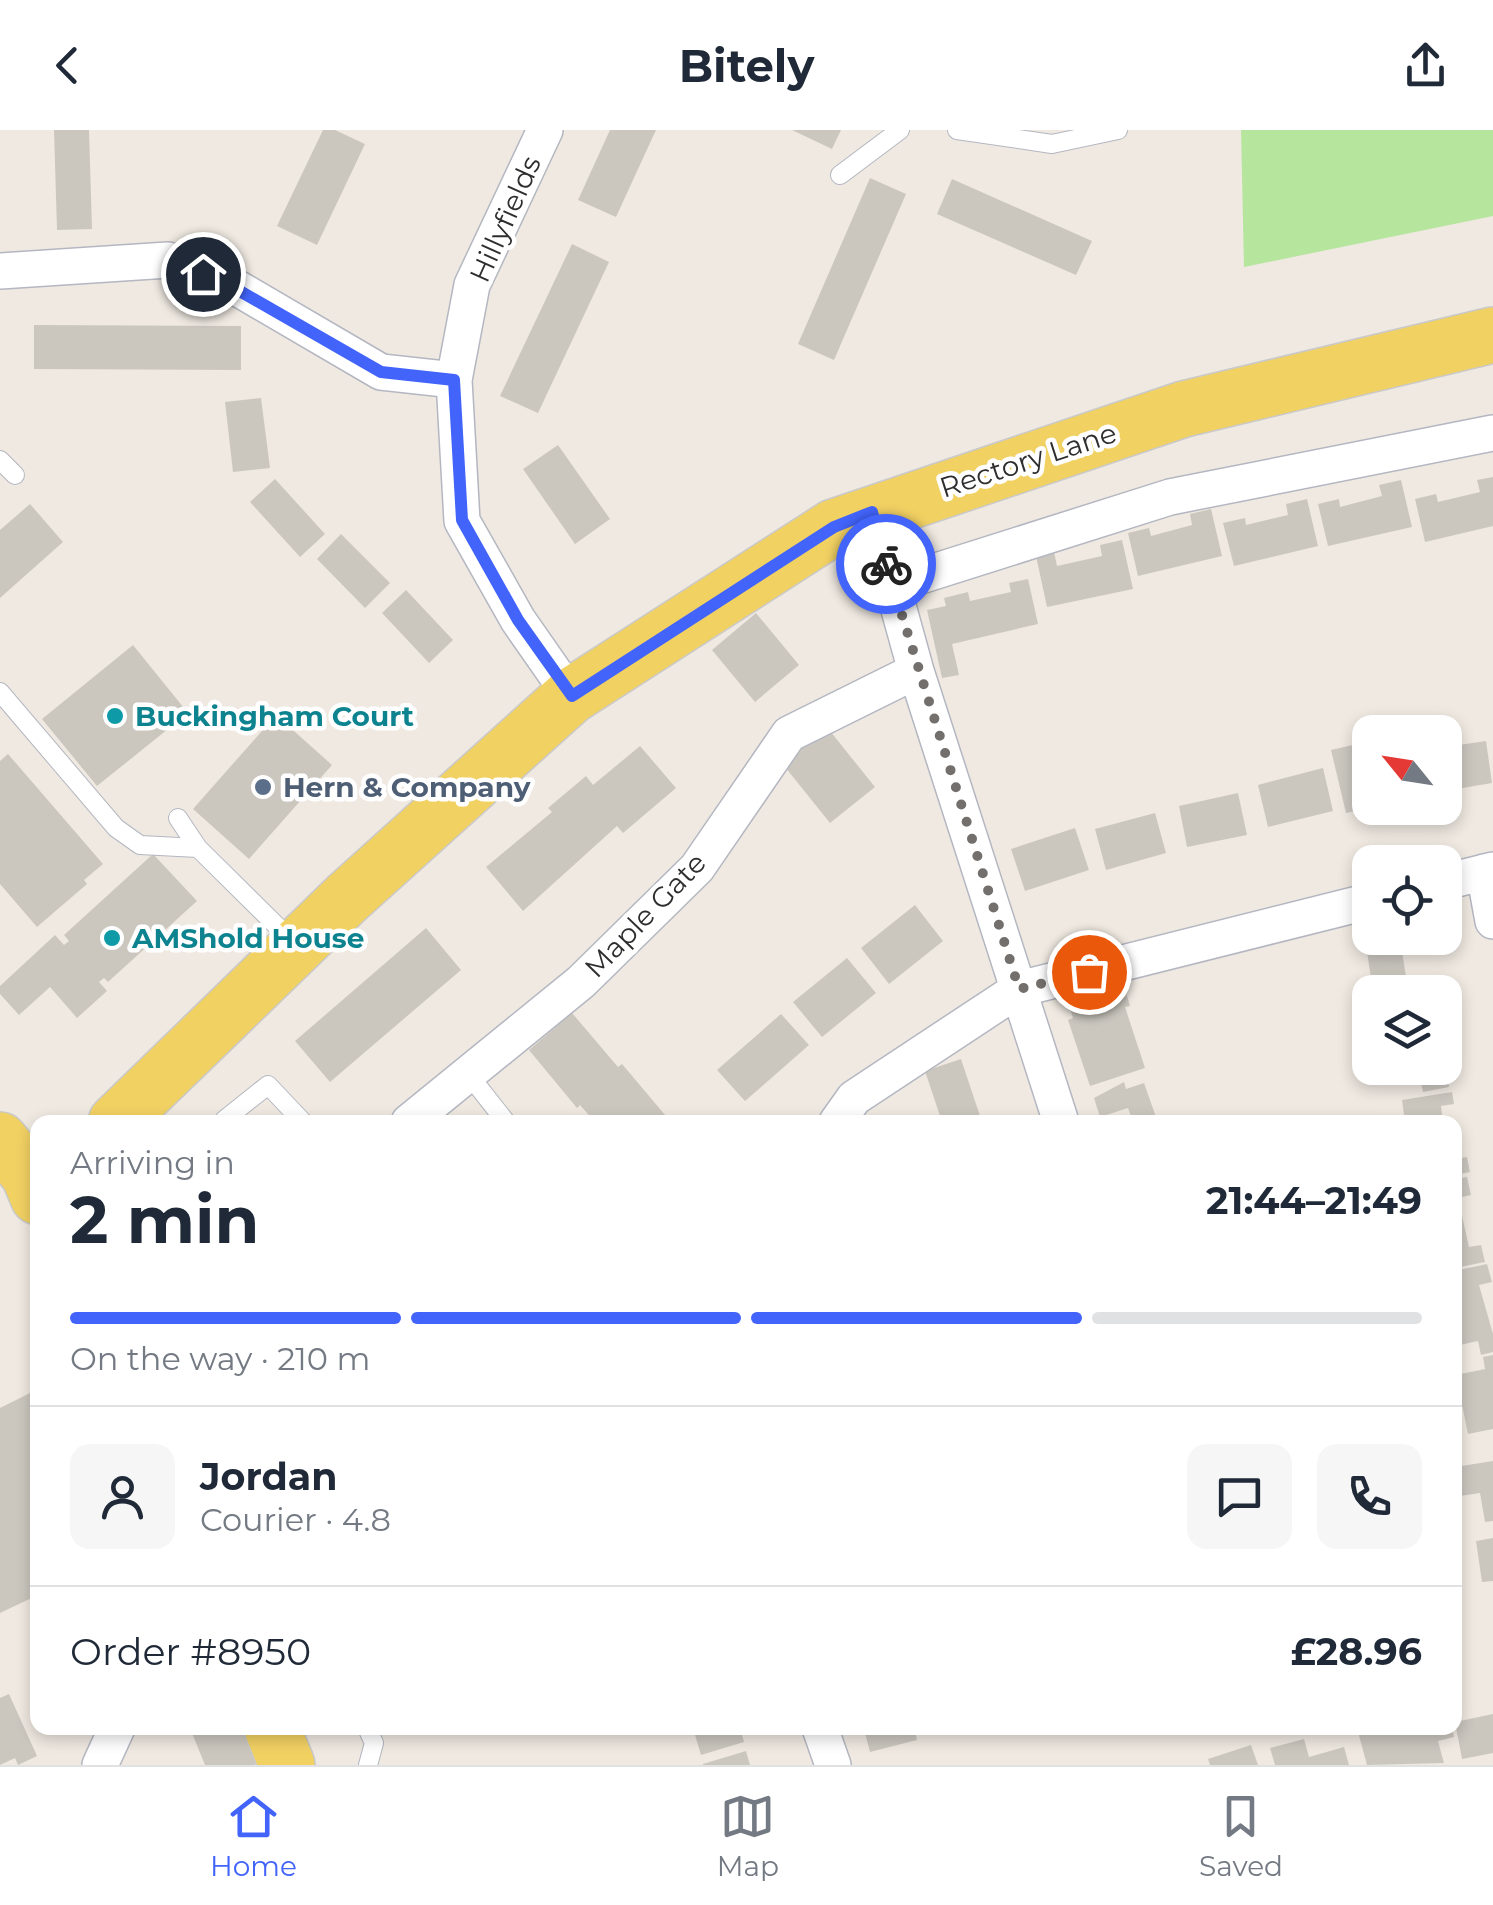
<!DOCTYPE html>
<html lang="en">
<head>
<meta charset="utf-8">
<style>
  :root { --surface:#fff; --page:#f6f6f7; --text:#1f2937; --muted:#747a83; --line:#e0e1e3; --accent:#4264fb }
  body { margin:0; font-family:Montserrat,sans-serif; background:var(--page); color:var(--text); height:100vh; display:flex; flex-direction:column; font-size:38px; white-space:nowrap }
  * { box-sizing:border-box; margin:0 }
  p { font-size:32px; color:var(--muted) }
  .icon { flex:none; width:55px; height:55px; fill:none; stroke:currentColor; stroke-width:2; stroke-linecap:round; stroke-linejoin:round }
  .map { position:relative; flex:1; overflow:hidden }
  .panel { position:absolute; left:30px; top:985px; width:1432px; height:620px; display:flex; flex-direction:column; background:var(--surface); border-radius:20px; box-shadow:0 5px 15px #0003 }
  .panel>* { flex:none }
  .needle { width:65px; rotate:300deg }
  .fabs { position:absolute; left:1352px; top:585px; display:grid; gap:20px }
  .fabs a { display:grid; place-items:center; width:110px; height:110px; border-radius:20px; background:var(--surface); box-shadow:0 5px 15px #0003; font-size:50px }
  .pin { position:absolute; display:grid; place-items:center; width:85px; height:85px; color:#fff; margin:-42px; border:5px solid #fff; border-radius:50%; box-shadow:0 2px 10px #0007 }
  .courier { position:absolute; display:grid; place-items:center; width:100px; height:100px; margin:-50px; border:8px solid #4264fb; border-radius:50%; background:#fff; color:#222; box-shadow:0 2px 12px #0007 }
  .summary em { font-style:normal; font-weight:700 }
  .summary div { display:flex; flex-direction:column-reverse }
  .summary { display:flex; align-items:center; justify-content:space-between; height:170px; padding:0 40px }
  h1 { font-size:65px; font-weight:700; line-height:75px }
  .bar { display:grid; grid-template-columns:repeat(4,1fr); gap:15px 10px; align-content:center; height:120px; padding:0 40px }
  .bar i { height:12px; border-radius:8px; background:var(--line) }
  .bar .on { background:var(--accent) }
  .bar p { grid-column:span 4 }
  .line { display:flex; align-items:center; gap:25px; padding:0 40px; border-top:2px solid var(--line) }
  .line div { flex:1 }
  .round { display:grid; place-items:center; flex:none; width:105px; height:105px; border-radius:20px; background:var(--page) }
  header { display:flex; justify-content:space-between; align-items:center; height:130px; padding:0 40px; background:var(--surface); font-size:45px; font-weight:700 }
  .dock { display:flex; justify-content:space-around; align-items:center; height:140px; border-top:2px solid var(--line); background:var(--surface); font-size:28px; color:var(--muted) }
  .dock a { display:grid; justify-items:center; gap:5px }
  .dock .on { color:var(--accent) }
  .map>svg:first-child { display:block }
</style>
</head>
<body>
<header><svg class="icon" aria-label="back" viewBox="0 0 24 24"><path d="M15 5l-7 7 7 7"/></svg>Bitely<svg class="icon" aria-label="share" viewBox="0 0 24 24"><path d="M12 15V3M7 8l5-5 5 5M5 13v7h14v-7"/></svg></header>
<div class="map">
<svg width="1493" height="1635" viewBox="0 0 1493 1635">
  <rect width="100%" height="100%" fill="#efe9e1"/>
  <path fill="#b6e59e" d="M1241,0h252v86l-249,51z"/>
  <path fill="#cbc7bf" d="M54,0h35l3,99 -35,1z
    M323,0h12l30,14 -48,101 -40,-19z
    M610,0h46l-40,87 -38,-17z
    M792,0h49l-9,19z
    M870,48l36,16 -72,166 -36,-16z
    M952,49l140,62 -16,34 -139,-61z
    M572,114l37,18 -71,151 -38,-17z
    M34,195l207,1v44l-207,-1z
    M261,268l9,70 -37,4 -8,-70z
    M558,315l52,74 -35,25 -52,-75z
    M1493,347v49l-68,16 -10,-43 21,-5 2,8 42,-10 -3,-12z
    M275,349l50,55 -25,23 -50,-55z
    M1401,350l11,47 -84,19 -10,-42 21,-5 1,8 42,-11 -3,-11z
    M1307,369l11,47 -84,20 -11,-43 22,-5 1,7 42,-10 -2,-11z
    M30,374l33,38 -63,56v-68z
    M1211,379l11,47 -84,20 -10,-43 21,-5 2,8 41,-11 -2,-11z
    M341,404l49,49 -25,25 -48,-49z
    M1122,410l11,49 -86,18 -11,-51 18,-4 3,14 45,-10 -2,-11z
    M1028,449l10,45 -86,20 7,31 -17,3 -15,-68 19,-4 -2,-8 24,-6 2,9 41,-9 -2,-9z
    M406,460l47,50 -24,23 -47,-50z
    M756,483l43,52 -44,37 -43,-52z
    M133,515l55,68 -91,73 -55,-67z
    M276,585l56,50 -83,94 -56,-50z
    M826,596l49,61 -45,36 -49,-61z
    M1370,611v67l-24,5 -15,-63z
    M1486,611l6,42 -47,8v-44z
    M640,616l36,42 -53,45 -6,-7 -94,85 -37,-44 66,-55 -4,-4 38,-32 7,9z
    M8,624l95,110 -19,16 3,4 -50,43 -37,-43v-123z
    M1323,638l10,43 -65,16 -10,-42z
    M1238,663l9,42 -60,12 -8,-41z
    M1155,683l11,40 -60,17 -11,-41z
    M1075,698l14,42 -64,21 -14,-42z
    M153,724l44,47 -89,81 -4,-4 -5,4 8,9 -30,27 -27,-31 -31,28 -19,-21v-8l55,-51 9,10 5,-4 -5,-6z
    M915,775l28,36 -54,43 -28,-36z
    M1370,779v29h30l7,46 20,-3 2,11h-56l-12,-81z
    M426,798l35,42 -131,112 -35,-41z
    M847,828l29,35 -54,44 -29,-35z
    M1120,844l10,32 -5,1 20,61 -55,18 -22,-66 5,-2 -8,-26z
    M572,883l46,54 4,-3 49,58h-76l-15,-17 -3,3 -48,-58z
    M781,884l28,31 -64,56 -28,-31z
    M961,929l21,63h-40l-17,-51z
    M1390,938l55,1 4,18 -26,5 -3,-14 -26,6z
    M1124,952l2,7 18,-6 13,37 13,-4 2,6h-39l-5,-14 -28,9 -6,-19z
    M1452,962l2,12 -13,2 2,16h-38l-3,-22z
    M1467,1027l3,15 -15,3v-16z
    M1467,1047l4,18 -13,3 11,49 12,-2 4,17 -25,5 -5,-13v-75z
    M1487,1134l5,18 -13,3 14,49v18l-12,3 -3,-14 -23,5v-63l7,-1 -3,-12z
    M1493,1225v74l-25,5 -12,-59 29,-6 -2,-12z
    M38,1259v206l-38,18v-205z
    M1493,1331v60l-8,1 -5,-29 -20,3 -5,-29z
    M1493,1408v43l-11,1 -6,-41z
    M9,1564l28,62 -19,9 -3,-7 -15,7v-67z
    M1493,1584v39l-31,6 -7,-37z
    M190,1598h58l16,32 -10,5h-49z
    M693,1598h47l4,14 -43,13z
    M877,1598h37l3,12 -47,12 -5,-19z
    M1357,1598h30l2,7 25,-7h38l2,9 -16,4 6,22 -77,2z
    M1304,1609l5,18 35,-10 5,18h-74l-5,-17z
    M1251,1615l7,20h-48l-2,-6z
    M746,1621l4,14h-47v-1z"/>
  <g fill="none" stroke-linecap="round" stroke-linejoin="round">
    <defs>
      <path id="service" d="M957,0l95,14 66,-14
        M840,45l60,-45
        M0,330l15,15
        M0,562l116,136 24,17 58,3
        M178,688l20,30 96,95
        M469,945l37,47
        M224,990l44,-35 35,37
        M367,1598l7,15 -6,22"/>
      <path id="minor" d="M545,0l-73,155 -18,95 8,141 56,99 53,76
        M0,141l168,-11 71,29 142,83 73,8
        M872,382l44,159 145,451
        M892,455l278,-88 323,-64
        M1484,742l9,49
        M1445,752l48,-12
        M409,992l172,-140 116,-114 92,-134 127,-63
        M837,992l17,-24 165,-109 351,-88
        M820,1598l13,37
        M100,1635l17,-37"/>
      <path id="primary" d="M116,992l231,-224 224,-202 263,-169 350,-118 309,-74
        M0,1010l29,35 9,22
        M272,1598l15,37"/>
    </defs>
    <use href="#service" stroke="#b4b7c1" stroke-width="20"/>
    <use href="#minor" stroke="#b4b7c1" stroke-width="38"/>
    <use href="#primary" stroke="#c9c9c9" stroke-width="58"/>
    <use href="#service" stroke="#fff" stroke-width="18"/>
    <use href="#minor" stroke="#fff" stroke-width="35"/>
    <use href="#primary" stroke="#f2d163" stroke-width="55"/>
  </g>
  <g fill="none" stroke-linecap="round" stroke-linejoin="round">
    <path stroke="#726f6d" stroke-width="10" stroke-dasharray="0 18" d="M886,434l133,425 70,-17"/>
    <path stroke="#4264fb" stroke-width="12" d="M203,144l35,16 143,82 73,8 8,140 56,100 54,76 262,-169 38,-15 14,52"/>
  </g>
  <g fill="#0f9aa8" stroke="#fff" stroke-width="4">
    <circle cx="115" cy="586" r="10"/>
    <circle cx="112" cy="808" r="10"/>
  </g>
  <circle fill="#5c6f8a" stroke="#fff" stroke-width="4" cx="263" cy="657" r="10"/>
  <g text-anchor="middle" stroke-width="9" stroke-linejoin="round" paint-order="stroke">
    <g font-size="28" fill="#2e2e2e" stroke="#fff">
      <text transform="translate(505 89) rotate(-66)" y="10">Hillyfields</text>
      <text transform="translate(1028 330) rotate(-18)" y="10">Rectory Lane</text>
      <text transform="translate(645 785) rotate(-46)" y="10">Maple Gate</text>
    </g>
    <g font-size="28" font-weight="bold" fill="#0d838f" stroke="#fff" text-anchor="start">
      <text x="135" y="596">Buckingham Court</text>
      <text x="132" y="818">AMShold House</text>
    </g>
    <g font-size="28" font-weight="bold" fill="#4e5e75" stroke="#fff" text-anchor="start">
      <text x="283" y="667">Hern &amp; Company</text>
    </g>
  </g>
</svg>
<div class="fabs">
<a><svg class="needle" viewBox="-14 -14 28 28"><path d="M0-13l5 13h-10z" fill="#e53935"/><path d="M0 13l5-13h-10z" fill="#747a83"/></svg></a>
<a><svg class="icon" aria-label="locate" viewBox="0 0 24 24"><circle cx="12" cy="12" r="6"/><path d="M12 2v4M12 18v4M2 12h4M18 12h4"/></svg></a>
<a><svg class="icon" aria-label="layers" viewBox="0 0 24 24"><path d="M12 4l9 5-9 5-9-5zM3 14l9 5 9-5"/></svg></a>
</div>
<div class="pin" style="left:1089px;top:842px;background:#ea580c"><svg class="icon" aria-label="bag" viewBox="0 0 24 24"><path d="M5 8h14l-1 12H6zM9 8a3 3 0 0 1 6 0"/></svg></div>
<div class="pin" style="left:203px;top:144px;background:#1f2937"><svg class="icon" aria-label="home" viewBox="0 0 24 24"><path d="M3 11l9-7 9 7M6 9v11h12V9"/></svg></div>
<div class="courier" style="left:886px;top:434px"><svg class="icon" aria-label="bike" viewBox="0 0 24 24"><circle cx="6" cy="16" r="4"/><circle cx="18" cy="16" r="4"/><path d="M6 16l4-8h5l3 8M10 8l3 8H6M13 5h3"/></svg></div>
<section class="panel">
<div class="summary"><div><h1>2 min</h1><p>Arriving in</p></div><em>21:44–21:49</em></div>
<div class="bar"><i class="on"></i><i class="on"></i><i class="on"></i><i></i><p>On the way · 210 m</p></div>
<div class="line" style="height:180px"><a class="round"><svg class="icon" aria-label="person" viewBox="0 0 24 24"><circle cx="12" cy="8" r="4"/><path d="M4 21q1-7 8-7t8 7"/></svg></a><div><b>Jordan</b><p>Courier · 4.8</p></div><a class="round"><svg class="icon" aria-label="chat" viewBox="0 0 24 24"><path d="M4 5h16v11H9l-5 4z"/></svg></a><a class="round"><svg class="icon" aria-label="phone" viewBox="0 0 24 24"><path d="M5 4h4l2 5-3 2q2 4 5 5l2-3 5 2v4C11 20 4 13 5 4z"/></svg></a></div>
<div class="line" style="height:130px"><div>Order #8950</div><b>£28.96</b></div>
</section>
</div>
<nav class="dock">
<a class="on"><svg class="icon" aria-label="home" viewBox="0 0 24 24"><path d="M3 11l9-7 9 7M6 9v11h12V9"/></svg>Home</a>
<a><svg class="icon" aria-label="map" viewBox="0 0 24 24"><path d="M3 6l6-2 6 2 6-2v14l-6 2-6-2-6 2zM9 4v14M15 6v14"/></svg>Map</a>
<a><svg class="icon" aria-label="saved" viewBox="0 0 24 24"><path d="M7 4h10v16l-5-4-5 4z"/></svg>Saved</a>
</nav>
</body>
</html>
